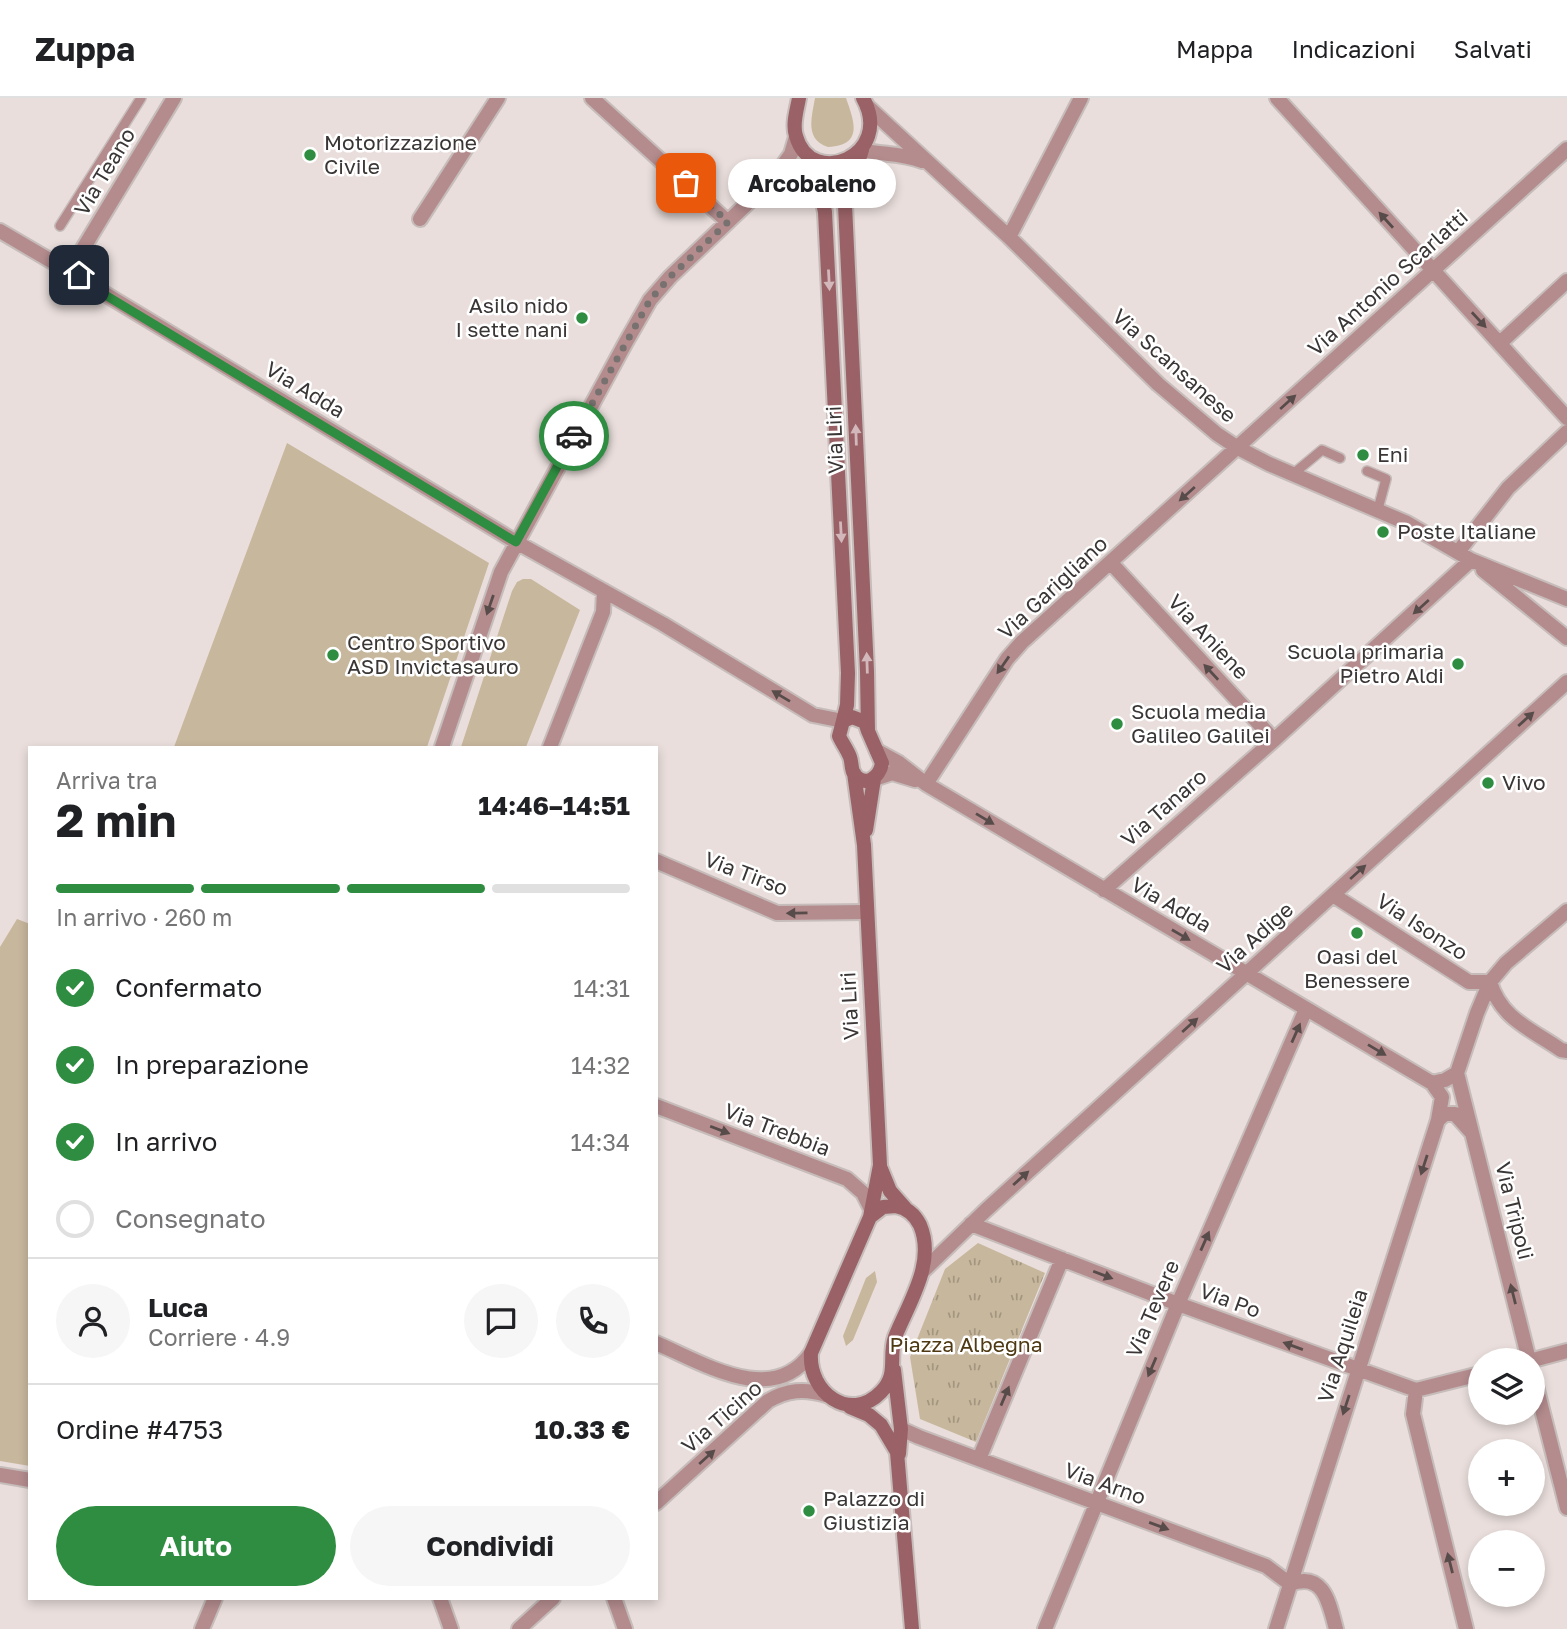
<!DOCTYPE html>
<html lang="it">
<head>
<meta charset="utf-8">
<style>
  :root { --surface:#fff; --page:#f6f6f6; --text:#202124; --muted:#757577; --line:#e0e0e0; --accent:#2e8d40 }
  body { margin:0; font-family:"Golos Text",sans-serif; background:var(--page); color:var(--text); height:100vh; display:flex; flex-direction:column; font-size:26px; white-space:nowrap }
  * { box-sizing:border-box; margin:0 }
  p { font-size:23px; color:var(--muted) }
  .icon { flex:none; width:38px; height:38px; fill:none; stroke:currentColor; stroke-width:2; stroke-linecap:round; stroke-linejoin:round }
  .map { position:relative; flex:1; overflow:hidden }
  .sheet { position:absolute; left:28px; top:648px; width:630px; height:854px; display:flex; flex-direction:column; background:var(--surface); border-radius:0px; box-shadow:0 4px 10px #0003 }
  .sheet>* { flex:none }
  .controls { position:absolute; left:1468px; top:1250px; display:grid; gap:14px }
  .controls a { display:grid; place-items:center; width:77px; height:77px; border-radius:50%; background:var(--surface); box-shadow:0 4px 10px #0003; font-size:35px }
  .pin { position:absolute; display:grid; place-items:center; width:60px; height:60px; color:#fff; margin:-30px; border-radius:14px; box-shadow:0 4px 10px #0006 }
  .courier { position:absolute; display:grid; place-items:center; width:70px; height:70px; margin:-35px; border:5px solid #2e8d40; border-radius:50%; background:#fff; color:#222; box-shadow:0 2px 9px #0007 }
  .bubble { position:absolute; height:49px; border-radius:24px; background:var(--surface); box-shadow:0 4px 10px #0003; font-size:23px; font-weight:700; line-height:49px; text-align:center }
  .headline em { font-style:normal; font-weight:700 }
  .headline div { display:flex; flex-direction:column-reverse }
  .headline { display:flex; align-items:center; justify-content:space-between; height:119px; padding:0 28px }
  h1 { font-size:46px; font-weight:700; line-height:52px }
  .bar { display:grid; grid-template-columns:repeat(4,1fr); gap:10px 7px; align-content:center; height:84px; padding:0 28px }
  .bar i { height:9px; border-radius:5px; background:var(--line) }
  .bar .on { background:var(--accent) }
  .bar p { grid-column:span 4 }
  .line { display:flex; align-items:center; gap:18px; padding:0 28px; border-top:2px solid var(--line) }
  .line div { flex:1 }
  .round { display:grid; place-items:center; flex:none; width:74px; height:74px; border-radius:37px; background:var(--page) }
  ol { padding:0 28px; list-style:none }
  li { display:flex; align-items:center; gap:21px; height:77px }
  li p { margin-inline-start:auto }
  li .icon { padding:7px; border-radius:50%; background:var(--accent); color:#fff; stroke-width:4 }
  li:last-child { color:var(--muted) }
  li i { width:38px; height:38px; border:4px solid var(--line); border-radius:50% }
  .action { display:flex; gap:14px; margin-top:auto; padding:14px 28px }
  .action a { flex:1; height:80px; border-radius:42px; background:var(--accent); color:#fff; font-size:28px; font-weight:700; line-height:80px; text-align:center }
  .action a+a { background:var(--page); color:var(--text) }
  header { display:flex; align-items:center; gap:42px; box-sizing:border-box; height:98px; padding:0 35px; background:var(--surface); border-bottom:2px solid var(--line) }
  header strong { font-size:33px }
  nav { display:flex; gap:38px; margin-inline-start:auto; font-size:24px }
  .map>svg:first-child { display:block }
</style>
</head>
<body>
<header>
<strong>Zuppa</strong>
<nav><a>Mappa</a><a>Indicazioni</a><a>Salvati</a></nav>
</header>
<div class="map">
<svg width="1567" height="1531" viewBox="0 0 1567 1531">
  <defs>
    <pattern id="park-tufts" width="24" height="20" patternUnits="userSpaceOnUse" patternTransform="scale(1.75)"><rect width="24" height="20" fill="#c7b79d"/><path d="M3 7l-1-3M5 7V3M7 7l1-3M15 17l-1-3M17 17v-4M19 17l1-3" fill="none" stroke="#a39681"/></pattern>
  </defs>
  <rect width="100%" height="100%" fill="#e9dedb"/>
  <path fill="#c7b79d" d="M815,0h31c8,23 18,47 -18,49 -24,-7 -16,-31 -13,-49z
    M287,345l202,120 -62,184h-253z
    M523,481h8l49,31 -54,137h-65l51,-156 5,-9z
    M17,821l13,5v542l-30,-5v-514z
    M875,1173l2,11 -24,58 -7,6 -3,-10 23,-58z"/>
  <path fill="url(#park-tufts)" d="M978,1145l67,30 -69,169 -56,-23 -10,-62 35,-88z"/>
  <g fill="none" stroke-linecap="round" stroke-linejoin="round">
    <defs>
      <path id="service" d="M60,128l81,-128
        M1367,373l19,8 -8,30
        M1293,376l29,-24 18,8"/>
      <path id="minor" d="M174,0l-96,159 -1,12 5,11 434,262 147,82 150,91 30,6
        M592,0l136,124
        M1277,0l290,320
        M867,8l142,131 149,147 59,50 21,14 31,16 138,59 64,37 96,39
        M862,52c20,5 40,3 60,11
        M420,121l78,-121
        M0,133l58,34 19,4
        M1009,139l72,-139
        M1500,245l67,-62
        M1458,454l50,-64 59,-56
        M1111,465l163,177
        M1483,472l84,68
        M442,649l59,-175 125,-230 24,-42 20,-23 104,-99 17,-24 5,-17
        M550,649l53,-135 1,-21
        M877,653l22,12 27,21 506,299 10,14 -4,23
        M874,681l18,-6 23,7
        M926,686l81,-125 15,-17 545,-493
        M656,763l121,52 89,-1
        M1104,792l170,-150 197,-180
        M1333,797l136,87h21
        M1490,884c11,37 41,47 71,68l6,1
        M1457,975l72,287
        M1432,985l13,-3 12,-7 20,-60 13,-31 16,-19 61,-52
        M656,1008l191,73 16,14 8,16
        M971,1126l207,80 238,86 64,-16
        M922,1174l64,-62 581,-528
        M656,1245c47,20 117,65 155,10
        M1533,1262l34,-9
        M1533,1276l34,134
        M1416,1292l-3,24 53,215
        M901,1331l18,8 347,129 24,18c34,-13 39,19 46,45
        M979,1361l83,-200
        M0,1377l30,5
        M656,1405l112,-102c19,-11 36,-13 58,-6
        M440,1500l11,31
        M614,1500l11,31
        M202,1531l13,-31
        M519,1531l34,-31
        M1045,1531l133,-325 128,-295
        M1276,1531l162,-509 7,-6h10l17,19"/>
      <path id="secondary" d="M799,0c-2,12 -7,26 -3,38 15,54 99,20 67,-38
        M862,52l-17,55 22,466 1,60 14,32c-2,14 -17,26 -28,11 -3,-5 -2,-12 -4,-17 -3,-8 -8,-14 -11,-21l4,-15 9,-4 13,5 3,9
        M814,62l11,52 23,461 -1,32 -4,16
        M854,675l10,72 16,320 -10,52
        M866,732l8,-51
        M881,1071l9,22 15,17
        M896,1108c11,2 19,9 24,19 16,38 -11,77 -25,112 -7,20 4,37 -14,55 -31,32 -73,0 -70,-39l59,-136 13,-10z
        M894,1272l7,59 -2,25
        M850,1309l19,8 12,10 16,27 15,177"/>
    </defs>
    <use href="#service" stroke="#c6bcba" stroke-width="12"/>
    <use href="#minor" stroke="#c6bcba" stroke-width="18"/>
    <use href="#secondary" stroke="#c6bcba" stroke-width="18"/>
    <use href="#service" stroke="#b48c8e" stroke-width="9"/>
    <use href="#minor" stroke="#b48c8e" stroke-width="14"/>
    <use href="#secondary" stroke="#9a6267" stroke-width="14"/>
  </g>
  <defs><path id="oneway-solid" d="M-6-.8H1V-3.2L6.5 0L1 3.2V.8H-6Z" transform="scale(1.75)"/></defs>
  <g fill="#584c4b">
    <use href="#oneway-solid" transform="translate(1386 122) rotate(-132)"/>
    <use href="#oneway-solid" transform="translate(1479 222) rotate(47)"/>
    <use href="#oneway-solid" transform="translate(1288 304) rotate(-42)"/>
    <use href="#oneway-solid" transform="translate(1187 396) rotate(138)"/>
    <use href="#oneway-solid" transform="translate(490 507) rotate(109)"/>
    <use href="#oneway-solid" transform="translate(1421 509) rotate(138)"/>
    <use href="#oneway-solid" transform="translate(1003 567) rotate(125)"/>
    <use href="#oneway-solid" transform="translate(1211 574) rotate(-133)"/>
    <use href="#oneway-solid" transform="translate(781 598) rotate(-149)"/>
    <use href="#oneway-solid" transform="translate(1526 621) rotate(-42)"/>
    <use href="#oneway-solid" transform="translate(985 721) rotate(31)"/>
    <use href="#oneway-solid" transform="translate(1358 774) rotate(-42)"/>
    <use href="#oneway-solid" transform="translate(797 815) rotate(179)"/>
    <use href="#oneway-solid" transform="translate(1181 837) rotate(30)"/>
    <use href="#oneway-solid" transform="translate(1190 927) rotate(-42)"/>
    <use href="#oneway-solid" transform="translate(1296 935) rotate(-66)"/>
    <use href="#oneway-solid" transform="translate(1377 952) rotate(31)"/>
    <use href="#oneway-solid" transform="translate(720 1032) rotate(21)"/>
    <use href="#oneway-solid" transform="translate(1424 1067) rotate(108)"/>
    <use href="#oneway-solid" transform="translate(1021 1080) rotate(-42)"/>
    <use href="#oneway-solid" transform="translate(1205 1143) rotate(-66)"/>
    <use href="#oneway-solid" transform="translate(1103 1177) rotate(21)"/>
    <use href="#oneway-solid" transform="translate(1513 1196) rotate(-104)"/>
    <use href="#oneway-solid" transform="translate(1293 1248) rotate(-160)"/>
    <use href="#oneway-solid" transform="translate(1152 1269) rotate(113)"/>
    <use href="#oneway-solid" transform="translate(1005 1298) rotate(-67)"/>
    <use href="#oneway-solid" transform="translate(1346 1307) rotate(108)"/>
    <use href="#oneway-solid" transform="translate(707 1359) rotate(-42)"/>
    <use href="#oneway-solid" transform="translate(1159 1428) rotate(20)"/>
    <use href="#oneway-solid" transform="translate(1450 1465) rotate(-104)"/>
  </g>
  <g fill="#d2b8bb">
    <use href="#oneway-solid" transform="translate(829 182) rotate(87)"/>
    <use href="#oneway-solid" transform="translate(856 337) rotate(-92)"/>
    <use href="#oneway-solid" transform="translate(841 434) rotate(87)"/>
    <use href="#oneway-solid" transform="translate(867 565) rotate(-92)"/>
  </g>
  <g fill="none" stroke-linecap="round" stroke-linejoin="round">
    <path stroke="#77716f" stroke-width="7" stroke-dasharray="0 12.6" d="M574,338l76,-136 20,-23 58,-55 -42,-39"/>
    <path stroke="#2e8d40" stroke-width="9" d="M79,177l8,9 429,258 58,-106"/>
  </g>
  <g fill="#2e8d40" stroke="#fff" stroke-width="2.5">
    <circle cx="310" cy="57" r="7"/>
    <circle cx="582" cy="220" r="7"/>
    <circle cx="1363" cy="357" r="7"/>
    <circle cx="1383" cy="434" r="7"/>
    <circle cx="333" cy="557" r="7"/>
    <circle cx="1458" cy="566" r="7"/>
    <circle cx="1117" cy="626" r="7"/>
    <circle cx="1488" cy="685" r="7"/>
    <circle cx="1357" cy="835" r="7"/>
    <circle cx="809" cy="1413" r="7"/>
  </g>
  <g text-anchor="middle" stroke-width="5" stroke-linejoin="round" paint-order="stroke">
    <g font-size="21" fill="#3a3635" stroke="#fff" text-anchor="start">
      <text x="324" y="52">Motorizzazione<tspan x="324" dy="24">Civile</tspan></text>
      <text x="568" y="215" text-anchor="end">Asilo nido<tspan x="568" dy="24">I sette nani</tspan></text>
      <text x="1377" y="364">Eni</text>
      <text x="1397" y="441">Poste Italiane</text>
      <text x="347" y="552">Centro Sportivo<tspan x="347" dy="24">ASD Invictasauro</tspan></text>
      <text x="1444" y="561" text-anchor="end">Scuola primaria<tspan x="1444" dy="24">Pietro Aldi</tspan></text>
      <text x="1131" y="621">Scuola media<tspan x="1131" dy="24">Galileo Galilei</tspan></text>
      <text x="1502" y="692">Vivo</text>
      <text x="1357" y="866" text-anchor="middle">Oasi del<tspan x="1357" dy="24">Benessere</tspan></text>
      <text x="823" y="1408">Palazzo di<tspan x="823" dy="24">Giustizia</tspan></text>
    </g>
    <g font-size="21" fill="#3a3635" stroke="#fff">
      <text transform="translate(105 74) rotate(-59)" y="7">Via Teano</text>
      <text transform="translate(1388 185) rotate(-42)" y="7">Via Antonio Scarlatti</text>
      <text transform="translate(1174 268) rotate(42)" y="7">Via Scansanese</text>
      <text transform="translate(305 292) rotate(31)" y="7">Via Adda</text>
      <text transform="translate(835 342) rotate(-92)" y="7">Via Liri</text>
      <text transform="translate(1053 490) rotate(-43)" y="7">Via Garigliano</text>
      <text transform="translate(1208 539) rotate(47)" y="7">Via Aniene</text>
      <text transform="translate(1164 710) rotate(-41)" y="7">Via Tanaro</text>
      <text transform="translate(746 776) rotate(21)" y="7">Via Tirso</text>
      <text transform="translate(1171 807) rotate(30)" y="7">Via Adda</text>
      <text transform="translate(1422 829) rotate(33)" y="7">Via Isonzo</text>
      <text transform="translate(1255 840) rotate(-42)" y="7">Via Adige</text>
      <text transform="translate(850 908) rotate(-93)" y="7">Via Liri</text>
      <text transform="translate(777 1032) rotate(21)" y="7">Via Trebbia</text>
      <text transform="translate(1514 1113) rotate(76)" y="7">Via Tripoli</text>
      <text transform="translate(1230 1203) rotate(20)" y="7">Via Po</text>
      <text transform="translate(1153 1211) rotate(-67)" y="7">Via Tevere</text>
      <text transform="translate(1343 1248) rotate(-72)" y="7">Via Aquileia</text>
      <text transform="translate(722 1319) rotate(-41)" y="7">Via Ticino</text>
      <text transform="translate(1105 1386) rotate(20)" y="7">Via Arno</text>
    </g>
    <g font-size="21" fill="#4e3912" stroke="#fff">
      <text x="966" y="1254">Piazza Albegna</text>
    </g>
  </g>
</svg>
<div class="controls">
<a><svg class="icon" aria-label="layers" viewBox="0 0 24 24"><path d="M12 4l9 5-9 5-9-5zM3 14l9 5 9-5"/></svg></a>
<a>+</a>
<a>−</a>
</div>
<div class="pin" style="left:686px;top:85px;background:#ea580c"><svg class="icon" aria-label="bag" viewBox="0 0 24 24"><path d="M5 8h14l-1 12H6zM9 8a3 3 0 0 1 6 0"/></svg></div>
<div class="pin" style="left:79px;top:177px;background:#1f2937"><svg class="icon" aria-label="home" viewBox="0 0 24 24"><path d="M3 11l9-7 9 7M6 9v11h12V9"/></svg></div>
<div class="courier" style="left:574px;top:338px"><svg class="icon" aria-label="car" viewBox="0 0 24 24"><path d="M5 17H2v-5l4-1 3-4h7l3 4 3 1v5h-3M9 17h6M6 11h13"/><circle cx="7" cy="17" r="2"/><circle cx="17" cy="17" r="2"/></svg></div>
<div class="bubble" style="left:728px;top:61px;width:168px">Arcobaleno</div>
<section class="sheet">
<div class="headline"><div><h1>2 min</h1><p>Arriva tra</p></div><em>14:46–14:51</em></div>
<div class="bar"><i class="on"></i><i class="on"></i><i class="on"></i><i></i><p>In arrivo · 260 m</p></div>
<ol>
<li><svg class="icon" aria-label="check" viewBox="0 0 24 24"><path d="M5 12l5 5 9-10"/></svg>Confermato<p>14:31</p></li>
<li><svg class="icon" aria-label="check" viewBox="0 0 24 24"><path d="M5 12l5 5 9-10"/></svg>In preparazione<p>14:32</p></li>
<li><svg class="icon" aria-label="check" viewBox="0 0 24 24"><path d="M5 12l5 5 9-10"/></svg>In arrivo<p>14:34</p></li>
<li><i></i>Consegnato</li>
</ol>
<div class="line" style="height:126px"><a class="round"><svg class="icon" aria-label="person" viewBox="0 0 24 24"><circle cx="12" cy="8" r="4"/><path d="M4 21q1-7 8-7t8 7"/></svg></a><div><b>Luca</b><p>Corriere · 4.9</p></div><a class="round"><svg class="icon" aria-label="chat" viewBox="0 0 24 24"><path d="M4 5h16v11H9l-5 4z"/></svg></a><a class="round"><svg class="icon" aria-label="phone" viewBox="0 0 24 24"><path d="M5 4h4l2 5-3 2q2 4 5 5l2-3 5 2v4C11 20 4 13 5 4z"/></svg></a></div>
<div class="line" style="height:91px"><div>Ordine #4753</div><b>10.33 €</b></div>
<div class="action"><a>Aiuto</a><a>Condividi</a></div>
</section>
</div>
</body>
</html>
